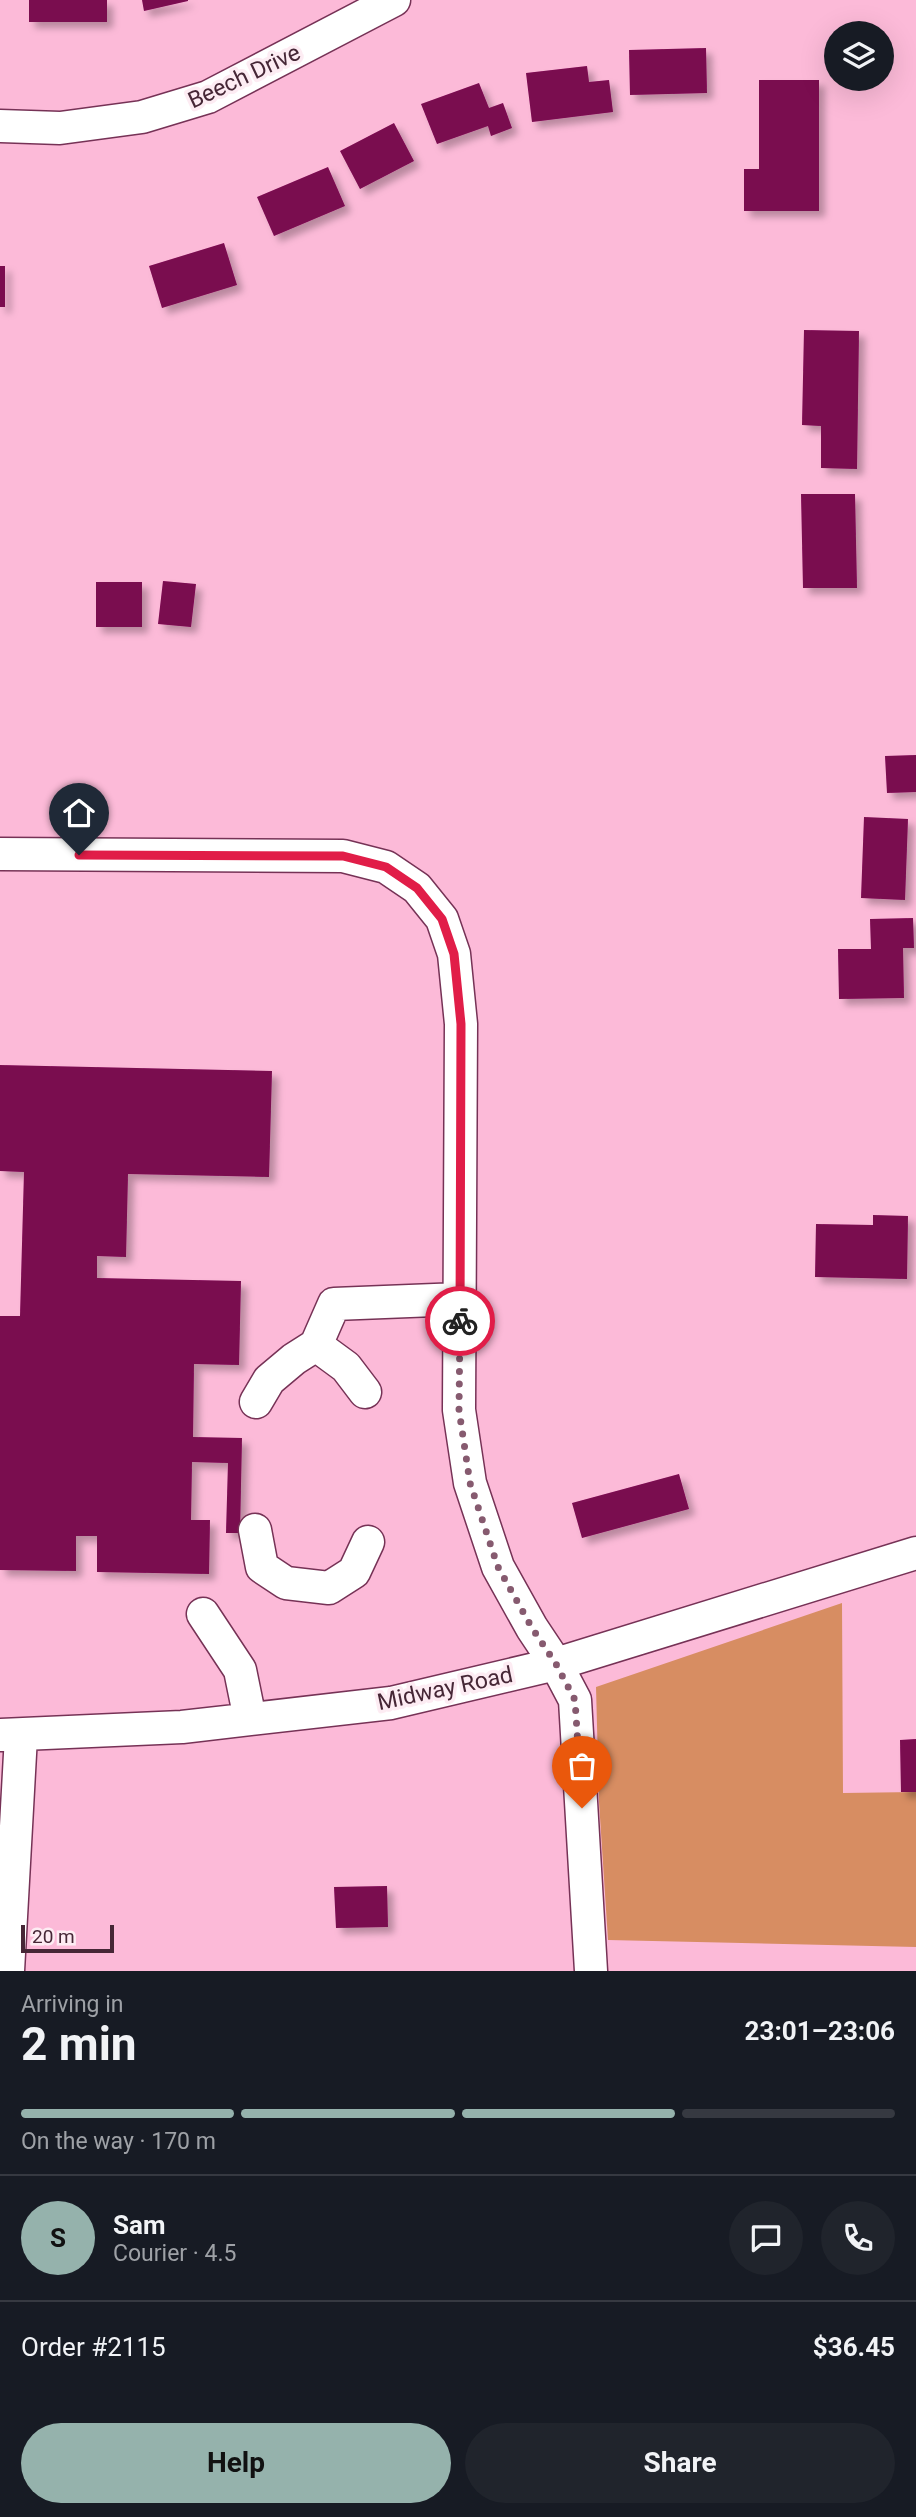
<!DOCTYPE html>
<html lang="en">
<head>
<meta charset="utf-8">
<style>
  :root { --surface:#171b24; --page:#20242c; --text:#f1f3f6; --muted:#9ea1a6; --line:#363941; --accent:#95b2ac }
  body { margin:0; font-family:Roboto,sans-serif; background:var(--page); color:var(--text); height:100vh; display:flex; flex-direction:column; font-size:26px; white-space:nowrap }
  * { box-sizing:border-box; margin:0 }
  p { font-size:23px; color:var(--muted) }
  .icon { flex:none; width:38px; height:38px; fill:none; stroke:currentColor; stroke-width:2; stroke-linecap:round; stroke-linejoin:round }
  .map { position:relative; height:1971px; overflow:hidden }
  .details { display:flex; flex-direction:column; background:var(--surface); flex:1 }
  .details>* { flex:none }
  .fabs { position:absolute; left:824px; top:21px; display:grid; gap:14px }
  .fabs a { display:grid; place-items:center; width:70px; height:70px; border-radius:50%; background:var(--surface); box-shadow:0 7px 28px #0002; font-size:35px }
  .scale { position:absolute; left:21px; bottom:18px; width:93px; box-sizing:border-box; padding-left:7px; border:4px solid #462736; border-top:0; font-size:19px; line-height:24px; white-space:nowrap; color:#462736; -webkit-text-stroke:5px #fdecf3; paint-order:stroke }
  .pin { position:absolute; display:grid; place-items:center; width:60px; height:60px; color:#fff; margin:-72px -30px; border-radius:50% 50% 50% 0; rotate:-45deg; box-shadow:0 0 7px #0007 }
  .pin .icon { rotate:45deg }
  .courier { position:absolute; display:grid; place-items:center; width:70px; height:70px; margin:-35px; border:5px solid #e11d48; border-radius:50%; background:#fff; color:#222; box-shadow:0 2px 9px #0007 }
  .summary em { font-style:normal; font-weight:700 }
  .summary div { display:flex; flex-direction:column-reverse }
  .summary { display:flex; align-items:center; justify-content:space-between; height:119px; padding:0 21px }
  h1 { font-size:46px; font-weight:700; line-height:52px }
  .bar { display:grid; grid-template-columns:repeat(4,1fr); gap:10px 7px; align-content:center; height:84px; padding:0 21px }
  .bar i { height:9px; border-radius:5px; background:var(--line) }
  .bar .active { background:var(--accent) }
  .bar p { grid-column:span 4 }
  .line { display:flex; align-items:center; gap:18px; padding:0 21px; border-top:2px solid var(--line) }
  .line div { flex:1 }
  .round { display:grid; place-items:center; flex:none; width:74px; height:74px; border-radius:37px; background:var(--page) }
  .primary-button { display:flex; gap:14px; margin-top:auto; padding:14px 21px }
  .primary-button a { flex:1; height:80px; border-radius:42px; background:var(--accent); color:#111; font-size:28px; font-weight:700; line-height:80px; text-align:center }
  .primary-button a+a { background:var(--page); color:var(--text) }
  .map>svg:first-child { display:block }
</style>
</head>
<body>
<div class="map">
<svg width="916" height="1971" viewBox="0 0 916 1971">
  <defs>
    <filter id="shadow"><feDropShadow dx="6" dy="6" stdDeviation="3.5" flood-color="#0004"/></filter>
  </defs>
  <rect width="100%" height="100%" fill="#fcbad8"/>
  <path fill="#d78d62" d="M842,1603l1,190 73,-1v155l-308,-7 -9,-138 -3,-115z"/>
  <path fill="#7a084f" filter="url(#shadow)" d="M29,0h78v22h-78z
    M142,0h46v1l-44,10z
    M706,48l1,45 -77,2 -1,-45z
    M587,66l2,16 20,-2 4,32 -81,10 -6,-49z
    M759,80h60v131h-75v-42h15z
    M479,83l10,25 14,-5 9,25 -21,8 -3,-10 -51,18 -16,-40z
    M394,123l20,38 -54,28 -20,-38z
    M328,167l17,39 -71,30 -17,-39z
    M224,243l13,42 -75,23 -13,-42z
    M0,266h5v41h-5z
    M804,330l55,1 -2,138 -36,-1v-42l-19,-1z
    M801,494h54l2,94h-54z
    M163,581l33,3 -5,43 -33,-3z
    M96,582h46v45h-46z
    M916,755v37l-29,1 -2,-37z
    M864,817l44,2 -3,81 -44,-2z
    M913,918l1,30h-11l1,50 -65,1 -1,-50h33l-1,-30z
    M0,1065l272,6 -3,106 -141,-3 -2,83 -29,-1v22l144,3 -2,84 -45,-1 -1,73 49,1 -2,95h-14l2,-70 -36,-1 -1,58h19l-1,54 -112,-2v-36h-21v35l-76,-1v-254h20l4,-144 -24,-1z
    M873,1215l35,1 -1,63 -92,-2 1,-53 57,1z
    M679,1474l10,35 -107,29 -10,-35z
    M916,1739v53h-15l-1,-52z
    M387,1886l1,41 -52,1 -2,-41z"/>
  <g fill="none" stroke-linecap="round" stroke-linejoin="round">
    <defs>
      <path id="minor" d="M0,126l60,2 82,-11 66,-20 186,-97
        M0,854l343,2 43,11 31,21 25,31 12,35 7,70 -2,386 11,73 28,84 34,61 24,36 19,36 16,271
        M316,1345l30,22 19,25
        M256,1402l13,-22 25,-21 22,-14 18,-41 126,-5
        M255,1530l7,37 24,16 43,5 25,-16 14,-30
        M203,1614l37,56 10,49
        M0,1735l182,-8 209,-24 165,-39 360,-111
        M8,1971l13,-235"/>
    </defs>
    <use href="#minor" stroke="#763256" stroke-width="35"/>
    <use href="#minor" stroke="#fff" stroke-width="32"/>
  </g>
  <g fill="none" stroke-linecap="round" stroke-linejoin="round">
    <path stroke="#865a6f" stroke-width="7" stroke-dasharray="0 12.6" d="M460,1321l-1,89 11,73 28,84 34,61 24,36 19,36 7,108"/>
    <path stroke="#e11d48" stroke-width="9" d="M79,855l264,1 43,11 31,21 25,31 12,35 7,70 -1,297"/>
  </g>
  <g text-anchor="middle" stroke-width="7" stroke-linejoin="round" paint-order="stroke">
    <g font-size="23" fill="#462736" stroke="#fdecf3">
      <text transform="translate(244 76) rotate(-25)" y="8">Beech Drive</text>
      <text transform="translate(445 1688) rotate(-12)" y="8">Midway Road</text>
    </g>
  </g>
</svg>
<div class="fabs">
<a><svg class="icon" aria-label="layers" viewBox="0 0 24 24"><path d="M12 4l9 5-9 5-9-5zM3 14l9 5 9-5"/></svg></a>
</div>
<div class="scale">20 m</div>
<div class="pin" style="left:582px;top:1808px;background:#ea580c"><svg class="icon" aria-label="bag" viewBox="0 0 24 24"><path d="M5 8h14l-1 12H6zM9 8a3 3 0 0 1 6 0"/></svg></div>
<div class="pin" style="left:79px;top:855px;background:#1f2937"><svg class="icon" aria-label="home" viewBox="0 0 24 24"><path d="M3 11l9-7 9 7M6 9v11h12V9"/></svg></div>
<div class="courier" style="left:460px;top:1321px"><svg class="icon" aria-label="bike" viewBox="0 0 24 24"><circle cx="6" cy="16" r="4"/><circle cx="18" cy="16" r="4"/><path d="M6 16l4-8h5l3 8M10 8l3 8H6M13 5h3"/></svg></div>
</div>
<section class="details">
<div class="summary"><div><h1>2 min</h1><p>Arriving in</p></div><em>23:01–23:06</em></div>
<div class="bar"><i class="active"></i><i class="active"></i><i class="active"></i><i></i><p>On the way · 170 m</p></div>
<div class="line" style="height:126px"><b class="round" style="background:var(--accent);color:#111">S</b><div><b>Sam</b><p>Courier · 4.5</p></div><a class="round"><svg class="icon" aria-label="chat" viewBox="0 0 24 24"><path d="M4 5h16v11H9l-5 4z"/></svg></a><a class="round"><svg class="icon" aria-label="phone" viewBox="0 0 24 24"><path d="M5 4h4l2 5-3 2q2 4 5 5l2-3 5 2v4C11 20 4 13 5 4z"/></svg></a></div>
<div class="line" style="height:91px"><div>Order #2115</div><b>$36.45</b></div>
<div class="primary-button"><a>Help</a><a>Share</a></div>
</section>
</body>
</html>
